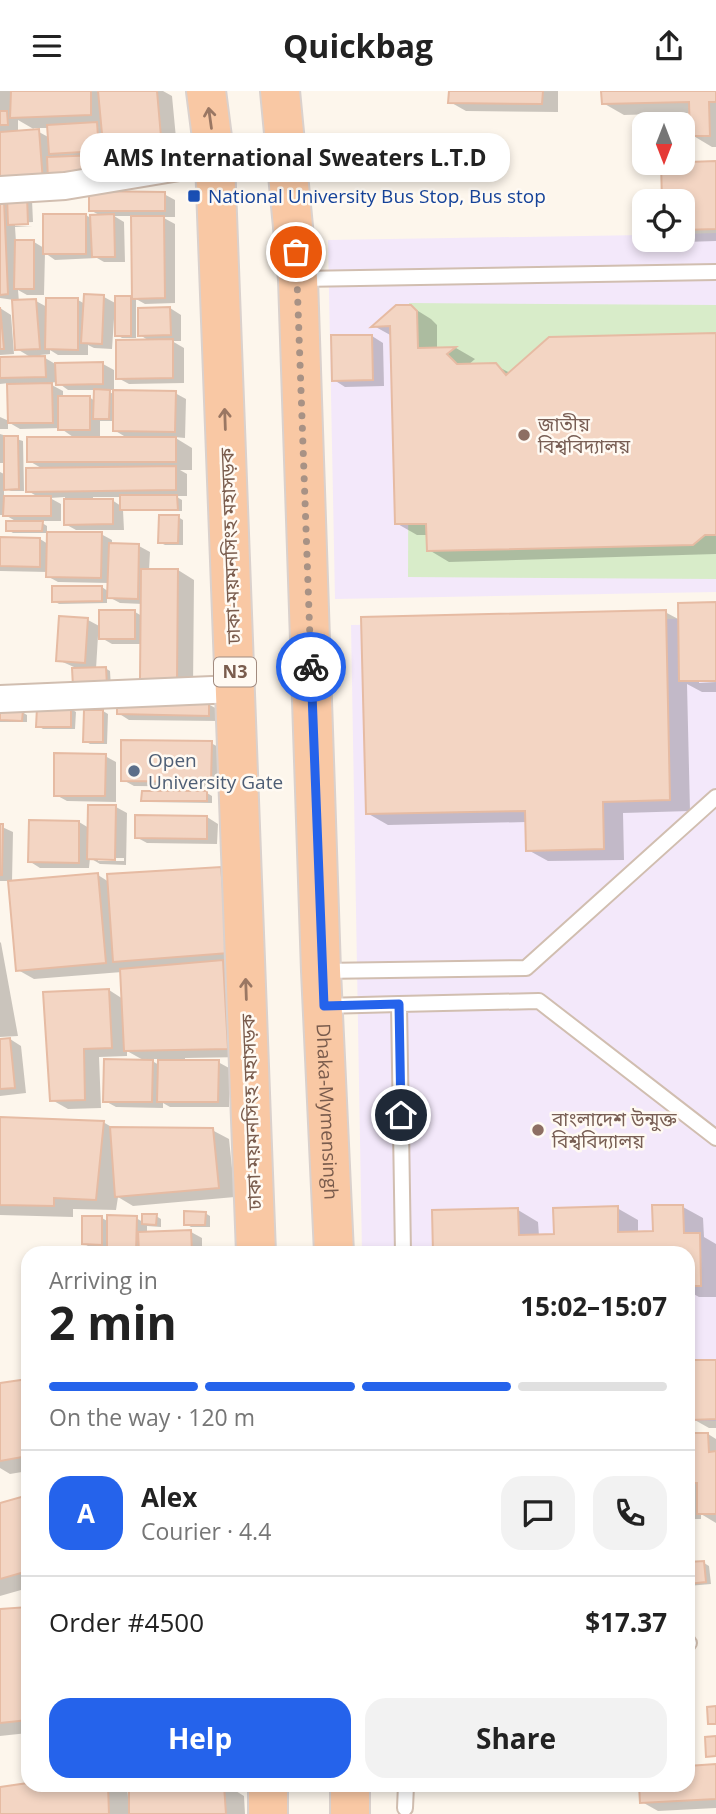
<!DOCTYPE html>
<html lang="en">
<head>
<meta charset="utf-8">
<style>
  :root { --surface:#fff; --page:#f2f2f2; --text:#222; --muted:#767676; --line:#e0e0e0; --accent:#2563eb }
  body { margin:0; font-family:"Open Sans","Noto Sans Bengali",sans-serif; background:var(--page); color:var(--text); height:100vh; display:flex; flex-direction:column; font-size:26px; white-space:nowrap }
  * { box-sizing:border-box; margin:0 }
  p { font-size:23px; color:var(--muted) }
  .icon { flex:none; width:38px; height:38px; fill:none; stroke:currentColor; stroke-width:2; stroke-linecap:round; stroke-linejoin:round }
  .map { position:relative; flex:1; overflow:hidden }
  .side { position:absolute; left:21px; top:1155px; width:674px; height:546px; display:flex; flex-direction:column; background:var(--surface); border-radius:21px; box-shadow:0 4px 10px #0003 }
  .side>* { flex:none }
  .needle { width:46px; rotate:180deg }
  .controls { position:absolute; left:632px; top:21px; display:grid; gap:14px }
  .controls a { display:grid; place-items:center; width:63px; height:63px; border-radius:14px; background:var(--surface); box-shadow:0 4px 10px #0003; font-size:35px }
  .pin { position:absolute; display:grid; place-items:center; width:60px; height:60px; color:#fff; margin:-30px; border:4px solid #fff; border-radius:50%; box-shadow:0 2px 7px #0007 }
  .courier { position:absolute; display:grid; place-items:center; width:70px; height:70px; margin:-35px; border:5px solid #2563eb; border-radius:50%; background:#fff; color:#222; box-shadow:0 2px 9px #0007 }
  .bubble { position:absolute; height:49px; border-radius:21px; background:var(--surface); box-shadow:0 4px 10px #0003; font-size:23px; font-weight:700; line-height:49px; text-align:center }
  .head em { font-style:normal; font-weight:700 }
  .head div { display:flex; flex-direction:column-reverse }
  .head { display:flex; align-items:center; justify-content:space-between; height:119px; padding:0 28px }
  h1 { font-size:46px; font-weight:700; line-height:52px }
  .bar { display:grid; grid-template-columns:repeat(4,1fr); gap:10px 7px; align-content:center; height:84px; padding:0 28px }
  .bar i { height:9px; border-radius:5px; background:var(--line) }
  .bar .current { background:var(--accent) }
  .bar p { grid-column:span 4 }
  .line { display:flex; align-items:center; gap:18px; padding:0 28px; border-top:2px solid var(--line) }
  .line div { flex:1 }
  .round { display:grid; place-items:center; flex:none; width:74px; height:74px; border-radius:21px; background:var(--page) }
  .button { display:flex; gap:14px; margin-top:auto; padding:14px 28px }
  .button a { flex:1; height:80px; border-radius:21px; background:var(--accent); color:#fff; font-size:28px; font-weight:700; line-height:80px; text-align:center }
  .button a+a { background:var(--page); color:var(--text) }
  header { display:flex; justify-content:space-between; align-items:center; height:91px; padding:0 28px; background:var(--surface); font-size:32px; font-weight:700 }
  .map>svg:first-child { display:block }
</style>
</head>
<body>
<header><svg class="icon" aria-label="menu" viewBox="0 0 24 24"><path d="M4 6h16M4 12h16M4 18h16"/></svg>Quickbag<svg class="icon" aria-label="share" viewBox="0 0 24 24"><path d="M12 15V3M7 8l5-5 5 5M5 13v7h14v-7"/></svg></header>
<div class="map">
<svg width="716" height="1723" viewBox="0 0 716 1723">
  <rect width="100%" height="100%" fill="#fdf6ec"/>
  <path fill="#f3e8fa" d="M716,142v359l-381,7 -7,-359 316,-5v5h38l1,-6z
    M716,527v803h-28v-168h-326l-11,-628z"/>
  <path fill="#d8ecc9" d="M409,212l307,2v274l-308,-2z"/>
  <path fill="#0003" fill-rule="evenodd" d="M0,0h163l9,5 8,84 -180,15zM18,29l19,11 -19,2zM33,37h16l1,10 -11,-6z
    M450,0h108v21l-92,-1 -16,-9z
    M603,0h113v56h-4l-20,-12 -1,-22 -67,2 -21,-12z
    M716,72v78l-31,1 -3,-2v-39h-18l-2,-37z
    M164,103l11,6v17h-13l13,7v79l-30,1 -9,-5v39h-14l-5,-3v-16h-3l-2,30 -18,-1 -6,-3v10h-30l-8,-5v4l-10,1 17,10 46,-1 11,6v20h-8l9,5 60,-2 11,6 -1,39 -11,-1 18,11v22h-12l7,4v22h-12l7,4v11h-56l-3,-1 1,20h-48l-11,-6v-27l-15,1 11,6v17h-22l8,5v7h-34l-5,-3 11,-7 -14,-8h-5v-43l6,3v-12h-6v-29l23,7 1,50h-13l-7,-3v10h36l-12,-7 15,-22 -14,-8 47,-22 -16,-11 -40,1 -12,-7v7h-8v-12l9,4v-38l-9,1v-25l32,-1 -15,-9 -3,-49 -14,-2v-96l9,3 23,-5 1,22 -18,1v3h18l-18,1 1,15h18l10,6 42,-33 6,4 9,-3 -11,-6zM114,125h19l1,83 -3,-2 -14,7 -13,-7 -19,7 -7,-4 -31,7 -11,-6 -17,1 -1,-12 9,5h17l1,-42 10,7 42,-2 7,4h21l-1,-40zM57,291l11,8h28l-1,11 -6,-4h-26v-6l-15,-8zM100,330h14v9l15,9h-29zM93,406h28v9l-9,-6h-19z
    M410,215l21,13 6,6v24l19,-1 19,11 -8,7 28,-1 15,8 206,-38v219l-267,8 -20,-12 -1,-15h-11l-21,-12 -4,-187 -18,-10z
    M0,217l11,7 3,39 -14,1z
    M170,217l11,7v26h-9l12,7v35l-55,1 -11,-6 33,-36 -11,-7z
    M372,245l11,7 1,43 -39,1 -11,-7z
    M178,426l5,3v25h-18l-6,-3z
    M101,443l11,6v5l27,1 11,6 -1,18h29l16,10 -1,109h-35l-16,-45h-30l-14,-8 -2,33 9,-1 5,3 1,17 -36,-2 -1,-19 -16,-7 30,-40 13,7 34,-15 7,4 1,-12 -23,-1 -13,-7v7l-48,1 -5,-3 48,-14 7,5v-9l-51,-1 -11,-6 1,-4 -48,-1v-32h40l8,5z
    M716,513v75h-17v4l17,-1v10h-14l-15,-8 3,127 -67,2 1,47 -76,1 -20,-11 -1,-28 -139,3 -21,-12 298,-201 15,8z
    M208,613l11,6v11l-90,-1 -11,-7z
    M71,618l5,3 -1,17h-32l-5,-3z
    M103,620l5,3 -1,30h-17l-5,-3z
    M0,621h22l5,3v7h-27z
    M211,652l11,6v38l-88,-1 -11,-6z
    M105,665l11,6v40l-49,-1 -11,-6z
    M207,702l5,3v7l-64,-1 -5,-2z
    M116,716l11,6 -1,52 -26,-1 -10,-6 -1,10h-49l-11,-7 50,-39 10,6zM98,767h26v3h-26z
    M207,726l11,7 -1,20 -70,-1 -11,-6z
    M0,735l13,6 -1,50 86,-7 11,7 111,-13 17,9 8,83 -20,2 13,8 6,86 -59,1v4h33l11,6v39h-59l-7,-4v5l-47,-1 -11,-6 40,-40 -18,-10v5l-28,1 2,51 -33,1 -16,-9 57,-110 14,9 -1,-27 -88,7 -16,-9 -8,-89h-10zM149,968h10v6z
    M0,851l1,1 17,93 -18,1z
    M10,948l11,7 5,47 -26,3v-55z
    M0,1028l103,3 12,7 97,1 17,9 6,58 -102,9 -15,-9 -2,13 -43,-1v8l-73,-2z
    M683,1116l20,11 1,19 12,7v53h-17l-11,-6v-38h-253l83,-43 20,12 1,14h17l61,-28 21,12v13h17z
    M205,1122l5,3v11h-19l-5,-3z
    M156,1125l5,3v8l-14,-1v7l44,-1 11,6v15h-94v-6l-20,-1 -5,-3 19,-25 7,4 27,-4 7,4z
    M716,1270v67h-7l-16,-9z
    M28,1290v90l-18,3 -10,-6v-83z
    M708,1343l8,5v84l-15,-9v5h-13v-84z
    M28,1406v91l-28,8v-91z
    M704,1472l5,3 2,18 -23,2v-22z
    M28,1517v125l-28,3v-125z
    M688,1657l6,4 1,15 21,-1v42l-58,3 -16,-9 -1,-17h47z
    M28,1694h99l1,12 78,-12h20l18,11 1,18h-245v-25z"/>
  <path fill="#f3d5c3" stroke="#e6bba3" stroke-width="2" d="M11,0h80v24l-81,3z
    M98,0h59l7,80 -58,6z
    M449,0h94l-1,13 -94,-1z
    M601,0h115v11h-7l1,34h-20l-1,-34 -87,2z
    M0,20h7l1,14h-8z
    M97,31l2,29 -50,3 -2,-29z
    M39,38l4,53 -43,3v-53z
    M99,64l1,23 -52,2 -1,-23z
    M716,70v68l-34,1v-29h-20l-1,-38z
    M89,100l76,1v19h-76z
    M27,104l1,29 -20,1 -1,-29z
    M0,109h4l4,94 -8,1z
    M43,123h43v40h-43z
    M114,123l1,43h-23l-2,-42z
    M131,125h33l1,82 -33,1z
    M15,149h19v49h-20z
    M84,203l20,1 -2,49 -21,-1z
    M115,205h16v40h-16z
    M46,207h32v52l-33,-1z
    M36,208l4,50 -25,1 -3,-50z
    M396,214h15l6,6 1,37 38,-1 -9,7 10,10 39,-1 10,12 43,-38 167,-4v202h-11l-12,10 -266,6 -1,-27h-31l-5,-198 -19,1z
    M0,216l4,42h-4z
    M170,216l1,28 -33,1v-28z
    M331,244h41l1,45 -41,1z
    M173,248v39l-57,1v-39z
    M45,265l1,21 -46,1v-21z
    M103,271v22l-47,1 -1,-22z
    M52,292l1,40h-45l-1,-39z
    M94,298l16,1 -1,29h-16z
    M113,299l63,1 -1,41 -62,-1z
    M58,305h32v34h-32z
    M4,345h14l1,53 -15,1z
    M27,346h149v25h-149z
    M176,375v24l-150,2v-24z
    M120,404h57l1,15h-58z
    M4,405h47v20h-48z
    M64,408h49v25l-49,1z
    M159,424h20l-1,28h-20z
    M6,430h37l-1,10h-36z
    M47,441h55l-1,46 -55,-1z
    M0,446l40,1v29l-40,-1z
    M109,452l30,1 -1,55 -31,-1z
    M141,478h37l-1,112 -37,-1z
    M52,495h50v15l-50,1z
    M716,511v79h-37l-1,-78z
    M99,519h36v29h-36z
    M666,519l4,190 -67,2 1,47 -78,2 -1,-40 -159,3 -5,-197z
    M59,525l29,2 -3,45 -29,-2z
    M106,576l1,19 -34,1 -1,-19z
    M117,609l92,2v14l-92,-2z
    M37,616l34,1v19h-35z
    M0,619h23l-1,11 -22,-1z
    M84,619h19v32h-20z
    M121,649l91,1 -1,41 -90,-1z
    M54,662l52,1 -1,42h-51z
    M142,700h65v10h-66z
    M88,714h28l-1,55 -28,-1z
    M135,724l72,1v23l-72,-1z
    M29,729l50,1v42l-51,-1z
    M0,733h3l-1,51h-2z
    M221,776l8,86 -116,9 -6,-88z
    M98,782l8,90 -90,8 -8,-90z
    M223,869l5,89 -104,2 -4,-82z
    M109,898l3,59 -28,1 1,51 -35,1 -7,-109z
    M10,947l5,50 -15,1v-50z
    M104,968l49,1 -1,42h-49z
    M158,969h61l-1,42h-61z
    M0,1026l104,4 -8,79 -42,-2v8l-54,-1z
    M110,1036l103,1 6,60 -104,9z
    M652,1114h31l1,28h16l1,53h-13v-33h-255l-1,-43 86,-2 1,27 35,-1 -1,-26 65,-2v26l35,-1z
    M184,1120l22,1 -1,13h-21z
    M142,1123h15l-1,11 -14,-1z
    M107,1124l30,1 -1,37h-29z
    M82,1125h20v29l-20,-1z
    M191,1139l1,23h-53l-1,-21z
    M688,1269h28v59l-25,1z
    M28,1288v77l-28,5v-78z
    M688,1342h20l1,19 7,-1v63h-19v-31h-9z
    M28,1404v76l-28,8v-76z
    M704,1470l2,21 -18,2v-22z
    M28,1516v113l-28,3v-114z
    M716,1615v18h-8l-1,-17z
    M716,1645v20l-10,1 -1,-20z
    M716,1673v35l-76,4 -1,-18h49v-19z
    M28,1692v2h80l1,29h-109v-27z
    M177,1694h47l2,29h-97v-26z"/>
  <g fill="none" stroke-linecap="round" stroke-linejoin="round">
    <defs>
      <path id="service" d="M300,188l416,-7
        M321,880l205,-3 190,-171
        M324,915l75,-2
        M403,1162l-4,-249 140,-3 177,137
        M688,1552h1
        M405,1717l1,-23"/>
      <path id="minor" d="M0,99l65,-4 150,-25
        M0,608l236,-10"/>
      <g id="trunk">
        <path d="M206,0l9,70 41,1092"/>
        <path id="s1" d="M280,0l18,188 23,692 13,282"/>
        <path d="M268,1694v29"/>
        <path d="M350,1694v29"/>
      </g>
    </defs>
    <use href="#service" stroke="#d1beb0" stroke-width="18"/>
    <use href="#minor" stroke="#d1beb0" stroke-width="30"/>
    <use href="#trunk" stroke="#dad1cd" stroke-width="42"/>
    <use href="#service" stroke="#fff" stroke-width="14"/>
    <use href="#minor" stroke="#fff" stroke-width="26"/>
    <use href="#trunk" stroke="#f9c8a4" stroke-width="38"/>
  </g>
  <defs><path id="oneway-shaft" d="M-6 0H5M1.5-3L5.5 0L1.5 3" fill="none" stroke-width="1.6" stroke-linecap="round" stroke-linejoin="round" transform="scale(1.75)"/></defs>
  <g stroke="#9a7763">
    <use href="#oneway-shaft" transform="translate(210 27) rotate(-98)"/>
    <use href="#oneway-shaft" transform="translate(225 328) rotate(-92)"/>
    <use href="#oneway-shaft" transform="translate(246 898) rotate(-92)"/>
  </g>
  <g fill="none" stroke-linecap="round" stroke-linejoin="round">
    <path stroke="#a89285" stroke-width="7" stroke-dasharray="0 12.6" d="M296,161l15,415"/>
    <path stroke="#2563eb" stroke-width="9" d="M311,576l13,339 75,-2 2,111"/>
  </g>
  <rect fill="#1a4fb4" stroke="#fffaf3" stroke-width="2.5" x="187" y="98" width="14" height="14" rx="3.5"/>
  <g fill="#8d6e63" stroke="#fffaf3" stroke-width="2.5">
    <circle cx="524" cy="344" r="7"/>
    <circle cx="538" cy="1039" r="7"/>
  </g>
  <circle fill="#5c6f8a" stroke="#fffaf3" stroke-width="2.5" cx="134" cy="680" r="7"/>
  <g text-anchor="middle" stroke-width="5" stroke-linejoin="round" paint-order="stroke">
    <rect fill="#fffaf3" stroke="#a28b7f" stroke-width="2" x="214" y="566.5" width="42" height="29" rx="5"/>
    <g font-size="18" font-weight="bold" fill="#7a5c4d">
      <text x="235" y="587">N3</text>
    </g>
    <g font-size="19" fill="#164399" stroke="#fffaf3" text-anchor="start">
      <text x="208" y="112">National University Bus Stop, Bus stop</text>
    </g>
    <g font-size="19" fill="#785e54" stroke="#fffaf3" text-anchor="start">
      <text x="538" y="340">জাতীয়<tspan x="538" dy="22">বিশ্ববিদ্যালয়</tspan></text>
      <text x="552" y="1035">বাংলাদেশ উন্মুক্ত<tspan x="552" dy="22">বিশ্ববিদ্যালয়</tspan></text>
    </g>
    <g font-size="19" fill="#7a5c4d" stroke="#fffaf3">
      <text transform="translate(230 455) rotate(-92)" y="7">ঢাকা-ময়মনসিংহ মহাসড়ক</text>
      <text transform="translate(251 1021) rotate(-92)" y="7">ঢাকা-ময়মনসিংহ মহাসড়ক</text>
      <text dy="7" stroke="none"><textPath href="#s1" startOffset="1022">Dhaka-Mymensingh</textPath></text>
    </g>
    <g font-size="19" fill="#4e5e75" stroke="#fffaf3" text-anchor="start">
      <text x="148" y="676">Open<tspan x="148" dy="22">University Gate</tspan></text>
    </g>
  </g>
</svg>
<div class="controls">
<a><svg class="needle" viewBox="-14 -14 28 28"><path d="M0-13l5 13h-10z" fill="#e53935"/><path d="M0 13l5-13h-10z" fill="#767676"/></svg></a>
<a><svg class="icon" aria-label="locate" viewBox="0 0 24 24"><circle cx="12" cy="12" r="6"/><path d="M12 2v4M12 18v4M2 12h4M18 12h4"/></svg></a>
</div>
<div class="pin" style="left:296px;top:161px;background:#ea580c"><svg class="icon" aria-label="bag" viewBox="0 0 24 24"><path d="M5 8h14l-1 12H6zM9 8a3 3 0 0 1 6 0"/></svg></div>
<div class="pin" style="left:401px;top:1024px;background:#1f2937"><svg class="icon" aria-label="home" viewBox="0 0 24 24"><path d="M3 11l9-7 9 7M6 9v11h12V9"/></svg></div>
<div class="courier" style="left:311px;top:576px"><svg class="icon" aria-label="bike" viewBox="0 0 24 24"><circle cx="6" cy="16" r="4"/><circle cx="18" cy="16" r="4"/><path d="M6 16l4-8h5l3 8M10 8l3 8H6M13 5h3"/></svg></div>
<div class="bubble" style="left:80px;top:42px;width:430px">AMS International Sweaters L.T.D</div>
<section class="side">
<div class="head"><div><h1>2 min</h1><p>Arriving in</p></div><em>15:02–15:07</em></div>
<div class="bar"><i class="current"></i><i class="current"></i><i class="current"></i><i></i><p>On the way · 120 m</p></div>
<div class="line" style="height:126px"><b class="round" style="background:var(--accent);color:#fff">A</b><div><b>Alex</b><p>Courier · 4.4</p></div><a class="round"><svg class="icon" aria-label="chat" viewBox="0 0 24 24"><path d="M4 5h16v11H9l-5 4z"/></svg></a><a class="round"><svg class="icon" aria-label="phone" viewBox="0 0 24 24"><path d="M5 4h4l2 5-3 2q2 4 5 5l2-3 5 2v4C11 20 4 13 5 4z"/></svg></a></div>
<div class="line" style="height:91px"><div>Order #4500</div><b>$17.37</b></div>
<div class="button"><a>Help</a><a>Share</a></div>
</section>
</div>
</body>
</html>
